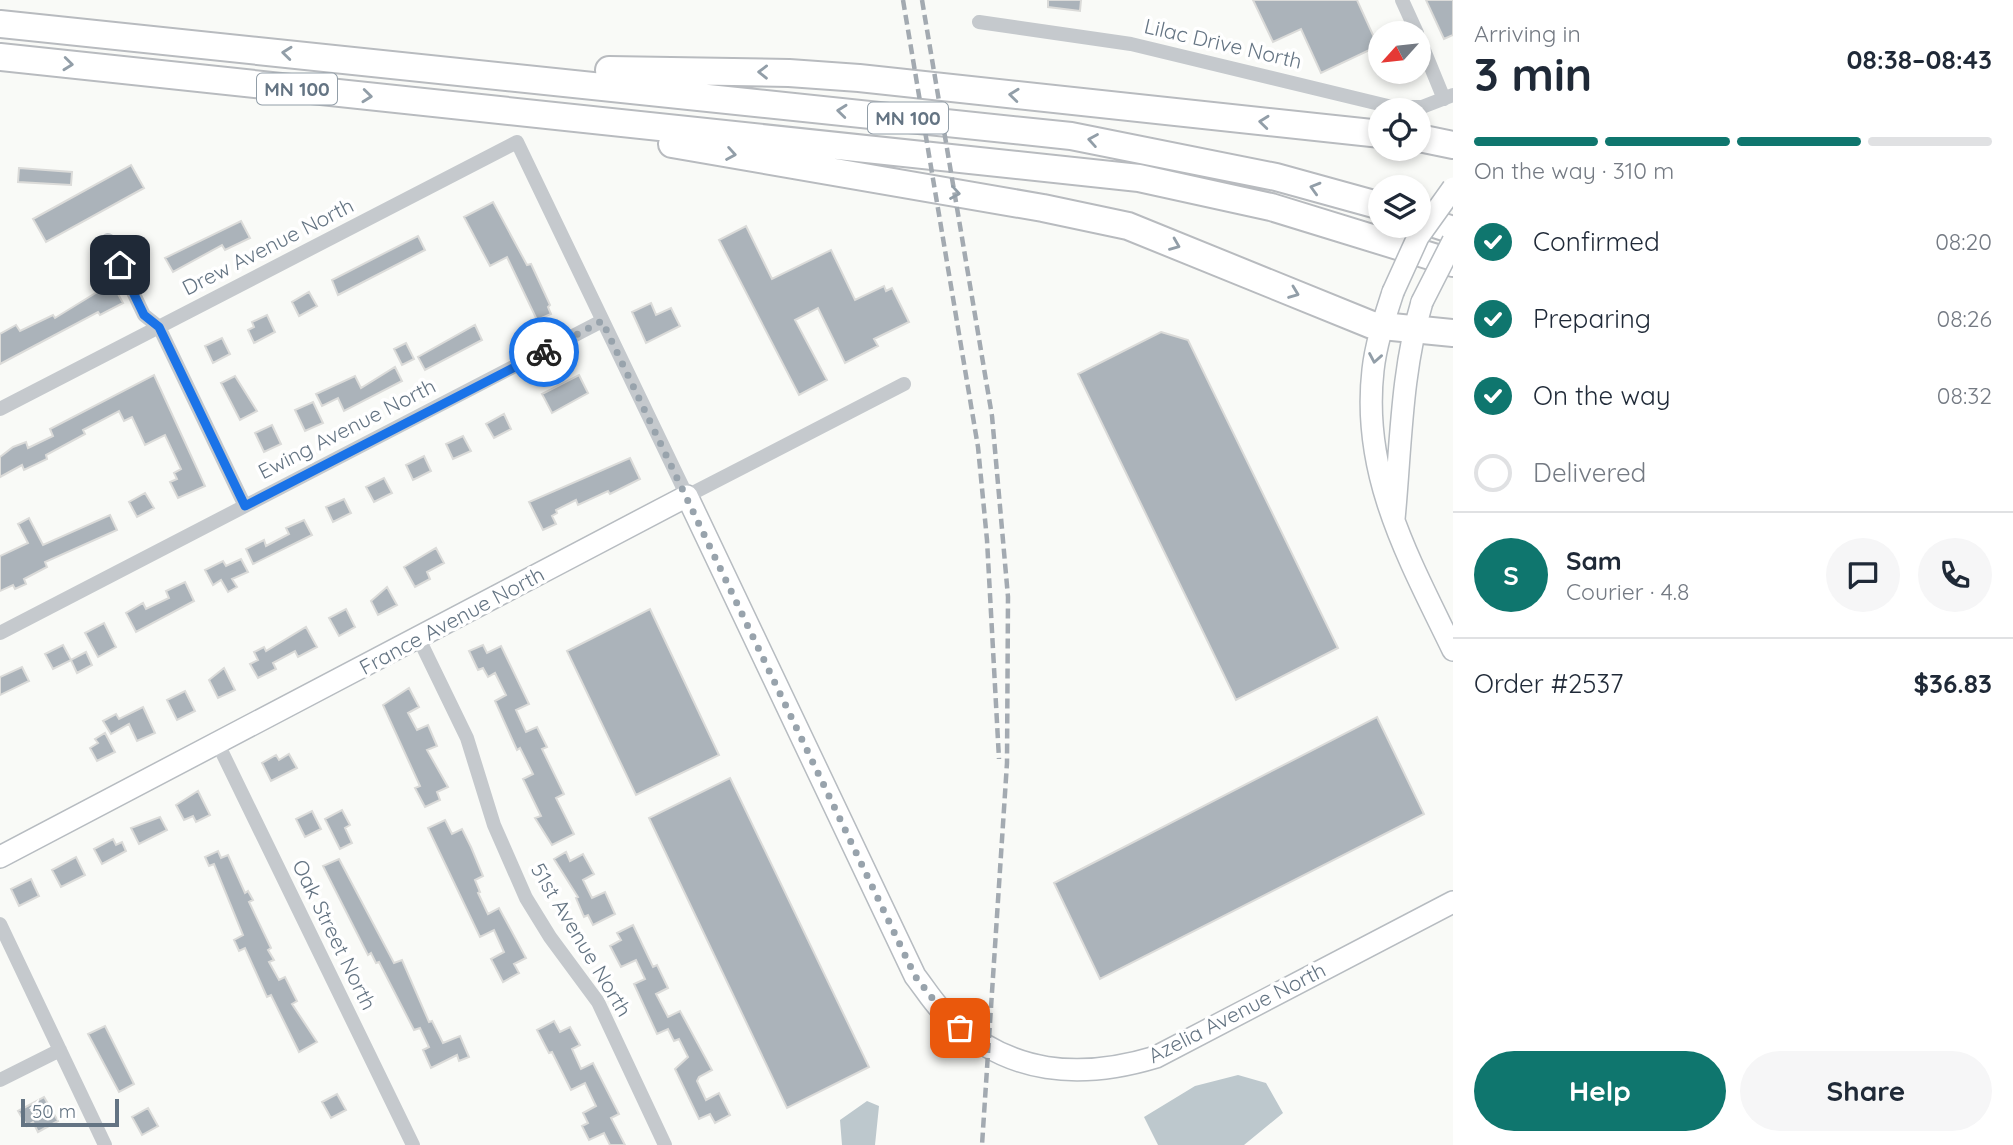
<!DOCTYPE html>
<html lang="en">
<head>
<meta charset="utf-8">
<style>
  :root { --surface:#fff; --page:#f6f6f7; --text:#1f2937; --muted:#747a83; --line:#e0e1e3; --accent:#0f766e }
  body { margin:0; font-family:Quicksand,sans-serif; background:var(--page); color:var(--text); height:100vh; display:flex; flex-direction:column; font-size:26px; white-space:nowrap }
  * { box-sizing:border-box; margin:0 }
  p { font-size:23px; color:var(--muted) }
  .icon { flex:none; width:38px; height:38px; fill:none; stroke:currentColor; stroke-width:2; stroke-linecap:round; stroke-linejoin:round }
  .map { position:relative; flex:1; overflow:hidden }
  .details { display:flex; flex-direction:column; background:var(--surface); width:560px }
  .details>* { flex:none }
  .needle { width:46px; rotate:243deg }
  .tools { position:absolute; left:1368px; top:21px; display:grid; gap:14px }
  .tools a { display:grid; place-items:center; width:63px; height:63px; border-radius:50%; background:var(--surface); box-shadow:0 4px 10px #0003; font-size:35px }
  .scale { position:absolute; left:21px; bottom:18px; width:98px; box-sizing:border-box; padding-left:7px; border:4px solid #647483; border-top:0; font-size:19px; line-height:24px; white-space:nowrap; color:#647483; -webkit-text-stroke:5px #fff; paint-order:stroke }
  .pin { position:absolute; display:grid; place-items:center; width:60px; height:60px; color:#fff; margin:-30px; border-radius:14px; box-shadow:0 4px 10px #0006 }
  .courier { position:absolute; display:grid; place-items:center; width:70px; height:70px; margin:-35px; border:5px solid #1a73e8; border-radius:50%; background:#fff; color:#222; box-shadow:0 2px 9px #0007 }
  .summary em { font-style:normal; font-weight:700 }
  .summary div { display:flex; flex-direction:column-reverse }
  .summary { display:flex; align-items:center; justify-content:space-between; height:119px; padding:0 21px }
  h1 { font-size:46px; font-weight:700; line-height:52px }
  .bar { display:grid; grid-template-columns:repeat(4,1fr); gap:10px 7px; align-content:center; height:84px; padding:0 21px }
  .bar i { height:9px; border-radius:5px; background:var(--line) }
  .bar .current { background:var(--accent) }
  .bar p { grid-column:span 4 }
  .line { display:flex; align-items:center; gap:18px; padding:0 21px; border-top:2px solid var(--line) }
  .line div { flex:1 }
  .round { display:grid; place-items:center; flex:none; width:74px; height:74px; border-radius:37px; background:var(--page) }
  ol { padding:0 21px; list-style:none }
  li { display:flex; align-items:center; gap:21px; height:77px }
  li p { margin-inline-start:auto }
  li .icon { padding:7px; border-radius:50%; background:var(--accent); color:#fff; stroke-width:4 }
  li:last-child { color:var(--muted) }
  li i { width:38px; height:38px; border:4px solid var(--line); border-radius:50% }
  .action { display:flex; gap:14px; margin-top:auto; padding:14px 21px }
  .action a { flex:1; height:80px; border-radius:42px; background:var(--accent); color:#fff; font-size:28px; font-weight:700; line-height:80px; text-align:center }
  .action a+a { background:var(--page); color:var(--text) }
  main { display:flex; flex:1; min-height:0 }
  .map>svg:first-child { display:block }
</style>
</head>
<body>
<main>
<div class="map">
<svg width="1453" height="1145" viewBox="0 0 1453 1145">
  <rect width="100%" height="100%" fill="#f9faf7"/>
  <path fill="#bdc8cd" d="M1238,1075l28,8 17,30 -39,32h-86l-14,-28 51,-31z
    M867,1101l12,5 -4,39h-33l-2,-25z"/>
  <path fill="#abb3ba" stroke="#dbdbd9" stroke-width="2" d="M1048,0h33l-1,11 -32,-4z
    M1253,0h104l21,46 -57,27 -20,-44 -28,13z
    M1426,0h27v35l-9,4z
    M131,165l13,23 -98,54 -13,-23z
    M19,168l53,4 -1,13 -53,-3z
    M493,202l34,63 4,-1 19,41 -2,2 3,7 -14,6 -30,-63 -17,9 -26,-49z
    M241,221l9,17 -25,12 -3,-5 -49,27 -8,-14z
    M746,226l26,53 59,-29 24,50 29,-14 2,5 6,-3 17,34 -35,17 4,7 -33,17 -27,-55 -23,12 32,60 -28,15 -80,-155z
    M418,236l7,14 -87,45 -6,-15z
    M112,283l11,20 -23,12 -2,-3 -98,52v-30l16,-9 4,6 33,-16 2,3z
    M309,292l8,14 -18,10 -7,-14z
    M651,303l5,12 15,-7 9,18 -34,17 -14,-31z
    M267,315l8,17 -21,11 -6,-13 6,-3 -2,-5z
    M475,325l7,15 -57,30 -7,-13z
    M1161,332l27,8 150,308 -102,52 -158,-326z
    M222,338l8,16 -17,9 -8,-17z
    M406,343l8,16 -12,6 -8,-16z
    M395,367l7,14 -58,30 -6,-13 -16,8 -6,-12 39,-18 6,12z
    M154,375l51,111 -27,12 -8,-16 7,-3 -3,-6 7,-4 -16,-34 -20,10 -13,-28 -8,4 -5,-10 -36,19 2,4 -39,21 1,4 -23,11 -2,-5 -22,12v-20l13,-10 13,-5 2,6 25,-12 -3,-7z
    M579,375l9,18 -36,20 -10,-19z
    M235,376l22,35 -17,9 -19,-37z
    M313,402l10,21 -18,8 -10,-21z
    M504,414l7,15 -17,9 -8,-14z
    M272,425l9,19 -17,8 -9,-19z
    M463,436l8,15 -18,8 -7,-15z
    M424,456l7,15 -18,9 -7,-15z
    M630,458l10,21 -30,15 -2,-3 -30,14 -2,-5 -20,10 1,3 -5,3 4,8 -13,6 -14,-28z
    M384,478l8,15 -18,9 -8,-15z
    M145,493l9,15 -17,9 -8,-15z
    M344,499l7,14 -18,9 -7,-15z
    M110,515l7,15 -72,32 2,5 -23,12 2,5 -11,5 -2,-4 -13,6v-35l28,-13 -10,-19 11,-6 14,27z
    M304,520l8,15 -59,29 -7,-15 18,-9 2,6 23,-12 -3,-6z
    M436,548l8,15 -17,9 3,7 -15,8 -11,-20z
    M241,559l7,13 -16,7 5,8 -9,5 -7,-12 -8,5 -8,-15 18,-9 3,5z
    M185,582l9,19 -58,31 -10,-19 17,-10 3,6 23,-11 -3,-7z
    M387,587l10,18 -19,10 -7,-14z
    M346,609l9,18 -16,9 -10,-18z
    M650,609l69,146 -83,40 -69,-144z
    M104,623l12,24 -18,10 -13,-24z
    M306,627l11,20 -19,10 -3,-6 -22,12 3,6 -18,9 -8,-14 8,-4 -4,-8 10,-5 2,4z
    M63,645l8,15 15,-8 6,13 -15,8 -6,-13 -18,9 -8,-15z
    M483,645l4,8 14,-7 28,58 -13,6 10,22 11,-5 10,20 -5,2 22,45 -8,4 18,36 -22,11 -17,-27 6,-2 -18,-37 10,-5 -13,-26 -3,2 -22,-49 11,-6 -11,-22 -7,4 -5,-9 -5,2 -9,-19z
    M22,667l7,14 -29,14v-18z
    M224,668l11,22 -17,8 -9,-18z
    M409,688l10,19 -11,6 9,17 11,-5 9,21 -10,4 21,37 -11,5 3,8 -15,7 -10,-19 5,-2 -37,-81z
    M185,691l10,20 -18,9 -10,-20z
    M143,707l12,26 -18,8 -8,-17 -18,10 -8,-13 13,-7 3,5z
    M1377,717l47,97 -324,165 -46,-96z
    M105,733l10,19 -18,9 -7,-13 8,-5 -3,-4z
    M289,754l8,14 -26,13 -9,-18 14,-8 3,5z
    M730,778l139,289 -82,41 -138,-290z
    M198,791l12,24 -14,7 -3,-6 -9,4 -8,-15z
    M342,810l8,15 -5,3 7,15 -12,6 -15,-30z
    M312,811l9,18 -16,8 -9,-18z
    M160,817l7,13 -28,14 -8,-16z
    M445,820l7,14 10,-5 9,18 12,29 -8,4 5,12 -2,1 10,21 11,-6 27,50 -12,6 5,9 -16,9 -12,-23 13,-7 -10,-22 -14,7 -52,-109z
    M113,839l3,6 6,-3 4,9 -24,13 -8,-15z
    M218,851l3,7 7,-3 17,38 3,-2 5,9 -4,2 22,46 -3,2 6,10 -5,2 10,18 6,-3 12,24 -5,3 25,38 -18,10 -28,-57 -4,2 -22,-49 -6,3 -5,-11 9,-5 -29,-71 -5,2 -4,-9z
    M566,852l4,9 13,-7 11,20 -11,6 9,18 13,-6 10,22 -22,11 -5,-10 -4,2 -8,-19 2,-1 -24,-38z
    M76,857l9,18 -24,12 -9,-17z
    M339,859l55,104 8,-3 27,62 3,-1 11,22 17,-7 9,21 -10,4 -2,-6 -26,13 -8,-18 6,-3 -9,-19 -6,2 -35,-68 -3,1 -5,-10 -3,2 -45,-89z
    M31,879l8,17 -20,10 -8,-17z
    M633,925l20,42 4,-2 11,23 -12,6 12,23 12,-6 32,59 -13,7 -2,4 9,19 13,-7 11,22 -15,8 -5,-9 -11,5 -24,-50 13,-12 -9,-18 -5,2 -6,-12 -11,5 -23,-50 11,-5 -9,-19 -15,7 -11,-21 11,-6 -4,-7z
    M554,1021l6,11 10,-5 10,18 -8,4 9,20 12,-6 26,51 -8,4 14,27h-15l-6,-12 -15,7 -7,-14 6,-3 -5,-10 13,-7 -11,-23 -14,7 -19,-38 -3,1 -12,-23z
    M105,1026l29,58 -15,8 -31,-58z
    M337,1094l9,16 -15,8 -9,-16z
    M44,1097l14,24 -20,11 -5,-10 -6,4 -9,-15z
    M148,1108l10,18 -16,9 -10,-18z"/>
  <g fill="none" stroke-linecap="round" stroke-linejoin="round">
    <defs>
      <path id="secondary" d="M1393,292c-8,25 -17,51 -20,78 -12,105 36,189 80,280
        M1394,519c7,-73 7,-147 28,-217
        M0,857l687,-361 228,480c11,14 21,31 34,42 61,57 131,62 207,39l297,-155"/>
      <path id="highway" d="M0,24l1071,112 205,41 105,29
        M0,57l1139,121 132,29 182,56
        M609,70l180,3 70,5 522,56
        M1419,138l34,7
        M672,144l371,64 85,18 244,99 81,8
        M1419,219l34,11"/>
    </defs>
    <use href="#secondary" stroke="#b7bcc1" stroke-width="24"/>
    <use href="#highway" stroke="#b8bbbf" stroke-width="30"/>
    <path stroke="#c5c9cd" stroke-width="14" d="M1402,0l15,33
      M979,22l152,22 261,63h30l31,-12
      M1419,38l25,61
      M108,240l36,75 15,12 86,179
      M0,409l517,-267 170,354 217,-112
      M0,633l602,-312
      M419,639l48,99 27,87 32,73 24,39 48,65 67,143
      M218,744l195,401
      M0,924l105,221
      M0,1080l60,-30"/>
    <use href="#secondary" stroke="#fff" stroke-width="21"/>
    <use href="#highway" stroke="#fff" stroke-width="26"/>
    <path stroke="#a3aab1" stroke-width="4.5" stroke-dasharray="10 5" stroke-linecap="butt" d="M903,0l75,447 9,93 12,219
      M922,0l70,416 16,181 -1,166 -25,382"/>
    <defs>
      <path id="secondary-bridge" d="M1393,292l25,-55 35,-49
        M1422,302l31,-61"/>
    </defs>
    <use href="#secondary-bridge" stroke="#b7bcc1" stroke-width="24" stroke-linecap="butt"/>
    <use href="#secondary-bridge" stroke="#fff" stroke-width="21"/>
  </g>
  <defs><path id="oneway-chevron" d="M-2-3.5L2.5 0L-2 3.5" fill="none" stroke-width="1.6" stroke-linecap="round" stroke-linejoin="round" transform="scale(1.75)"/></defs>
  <g stroke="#929ea8">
    <use href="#oneway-chevron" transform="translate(287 53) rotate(-174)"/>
    <use href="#oneway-chevron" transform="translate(68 64) rotate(6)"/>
    <use href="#oneway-chevron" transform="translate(763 72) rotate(-179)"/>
    <use href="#oneway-chevron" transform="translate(1014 95) rotate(-174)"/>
    <use href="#oneway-chevron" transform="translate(367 96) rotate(6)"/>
    <use href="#oneway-chevron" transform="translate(842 111) rotate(-174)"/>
    <use href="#oneway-chevron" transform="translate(1264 122) rotate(-174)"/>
    <use href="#oneway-chevron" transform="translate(1093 140) rotate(-170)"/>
    <use href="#oneway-chevron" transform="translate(731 154) rotate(10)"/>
    <use href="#oneway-chevron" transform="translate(1315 188) rotate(-164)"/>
    <use href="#oneway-chevron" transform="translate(955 193) rotate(10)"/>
    <use href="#oneway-chevron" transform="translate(1175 245) rotate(22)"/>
    <use href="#oneway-chevron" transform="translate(1294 293) rotate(21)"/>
    <use href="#oneway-chevron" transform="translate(1375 358) rotate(100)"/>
  </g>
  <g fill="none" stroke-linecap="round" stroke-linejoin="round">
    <path stroke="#98a3ac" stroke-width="7" stroke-dasharray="0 12.6" d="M544,352l58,-31 313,655 32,41 13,11"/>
    <path stroke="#1a73e8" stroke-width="9" d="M120,265l24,50 15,12 86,179 299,-154"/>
  </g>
  <g text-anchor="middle" stroke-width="7" stroke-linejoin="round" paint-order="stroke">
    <g fill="#fff" stroke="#929ea8" stroke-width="2">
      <rect x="257" y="73.5" width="80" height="31" rx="5"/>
      <rect x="868" y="102.5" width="80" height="31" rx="5"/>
    </g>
    <g font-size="19" font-weight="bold" fill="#647483">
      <text x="297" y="96">MN 100</text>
      <text x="908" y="125">MN 100</text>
    </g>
    <g font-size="21" fill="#647483" stroke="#fff">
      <text transform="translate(1223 44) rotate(13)" y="7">Lilac Drive North</text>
      <text transform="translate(268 247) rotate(-27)" y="7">Drew Avenue North</text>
      <text transform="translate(347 429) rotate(-27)" y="7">Ewing Avenue North</text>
      <text transform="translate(452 621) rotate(-28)" y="7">France Avenue North</text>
      <text transform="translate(334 935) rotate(64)" y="7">Oak Street North</text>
      <text transform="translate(581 940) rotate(59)" y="7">51st Avenue North</text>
      <text transform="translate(1237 1013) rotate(-27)" y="7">Azelia Avenue North</text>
    </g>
  </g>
</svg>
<div class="tools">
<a><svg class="needle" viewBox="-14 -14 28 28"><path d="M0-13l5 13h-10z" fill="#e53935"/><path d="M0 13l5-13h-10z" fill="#747a83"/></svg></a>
<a><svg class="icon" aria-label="locate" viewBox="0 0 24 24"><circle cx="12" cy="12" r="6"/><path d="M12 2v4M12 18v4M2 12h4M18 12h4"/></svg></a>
<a><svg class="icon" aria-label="layers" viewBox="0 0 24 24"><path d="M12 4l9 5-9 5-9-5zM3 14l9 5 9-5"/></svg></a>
</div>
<div class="scale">50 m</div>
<div class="pin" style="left:960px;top:1028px;background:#ea580c"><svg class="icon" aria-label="bag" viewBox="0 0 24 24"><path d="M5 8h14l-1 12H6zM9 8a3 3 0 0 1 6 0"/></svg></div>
<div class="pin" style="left:120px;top:265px;background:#1f2937"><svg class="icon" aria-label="home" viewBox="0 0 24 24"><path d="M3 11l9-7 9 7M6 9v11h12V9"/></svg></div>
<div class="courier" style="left:544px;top:352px"><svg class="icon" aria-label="bike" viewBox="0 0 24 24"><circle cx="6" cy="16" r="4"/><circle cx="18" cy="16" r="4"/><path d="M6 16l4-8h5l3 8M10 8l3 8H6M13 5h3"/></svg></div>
</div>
<section class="details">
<div class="summary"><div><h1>3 min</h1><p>Arriving in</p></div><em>08:38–08:43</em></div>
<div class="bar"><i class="current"></i><i class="current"></i><i class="current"></i><i></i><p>On the way · 310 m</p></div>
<ol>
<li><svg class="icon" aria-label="check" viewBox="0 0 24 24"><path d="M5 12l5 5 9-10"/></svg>Confirmed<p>08:20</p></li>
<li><svg class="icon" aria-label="check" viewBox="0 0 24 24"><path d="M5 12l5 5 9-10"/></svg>Preparing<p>08:26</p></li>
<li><svg class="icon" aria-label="check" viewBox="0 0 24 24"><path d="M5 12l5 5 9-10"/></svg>On the way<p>08:32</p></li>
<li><i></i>Delivered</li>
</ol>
<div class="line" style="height:126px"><b class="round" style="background:var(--accent);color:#fff">S</b><div><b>Sam</b><p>Courier · 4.8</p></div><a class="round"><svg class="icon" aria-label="chat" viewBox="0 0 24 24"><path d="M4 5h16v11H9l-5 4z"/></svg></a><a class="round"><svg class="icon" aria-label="phone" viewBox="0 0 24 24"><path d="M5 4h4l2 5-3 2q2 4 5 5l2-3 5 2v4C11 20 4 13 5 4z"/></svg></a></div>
<div class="line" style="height:91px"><div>Order #2537</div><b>$36.83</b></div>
<div class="action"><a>Help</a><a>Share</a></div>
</section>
</main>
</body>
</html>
